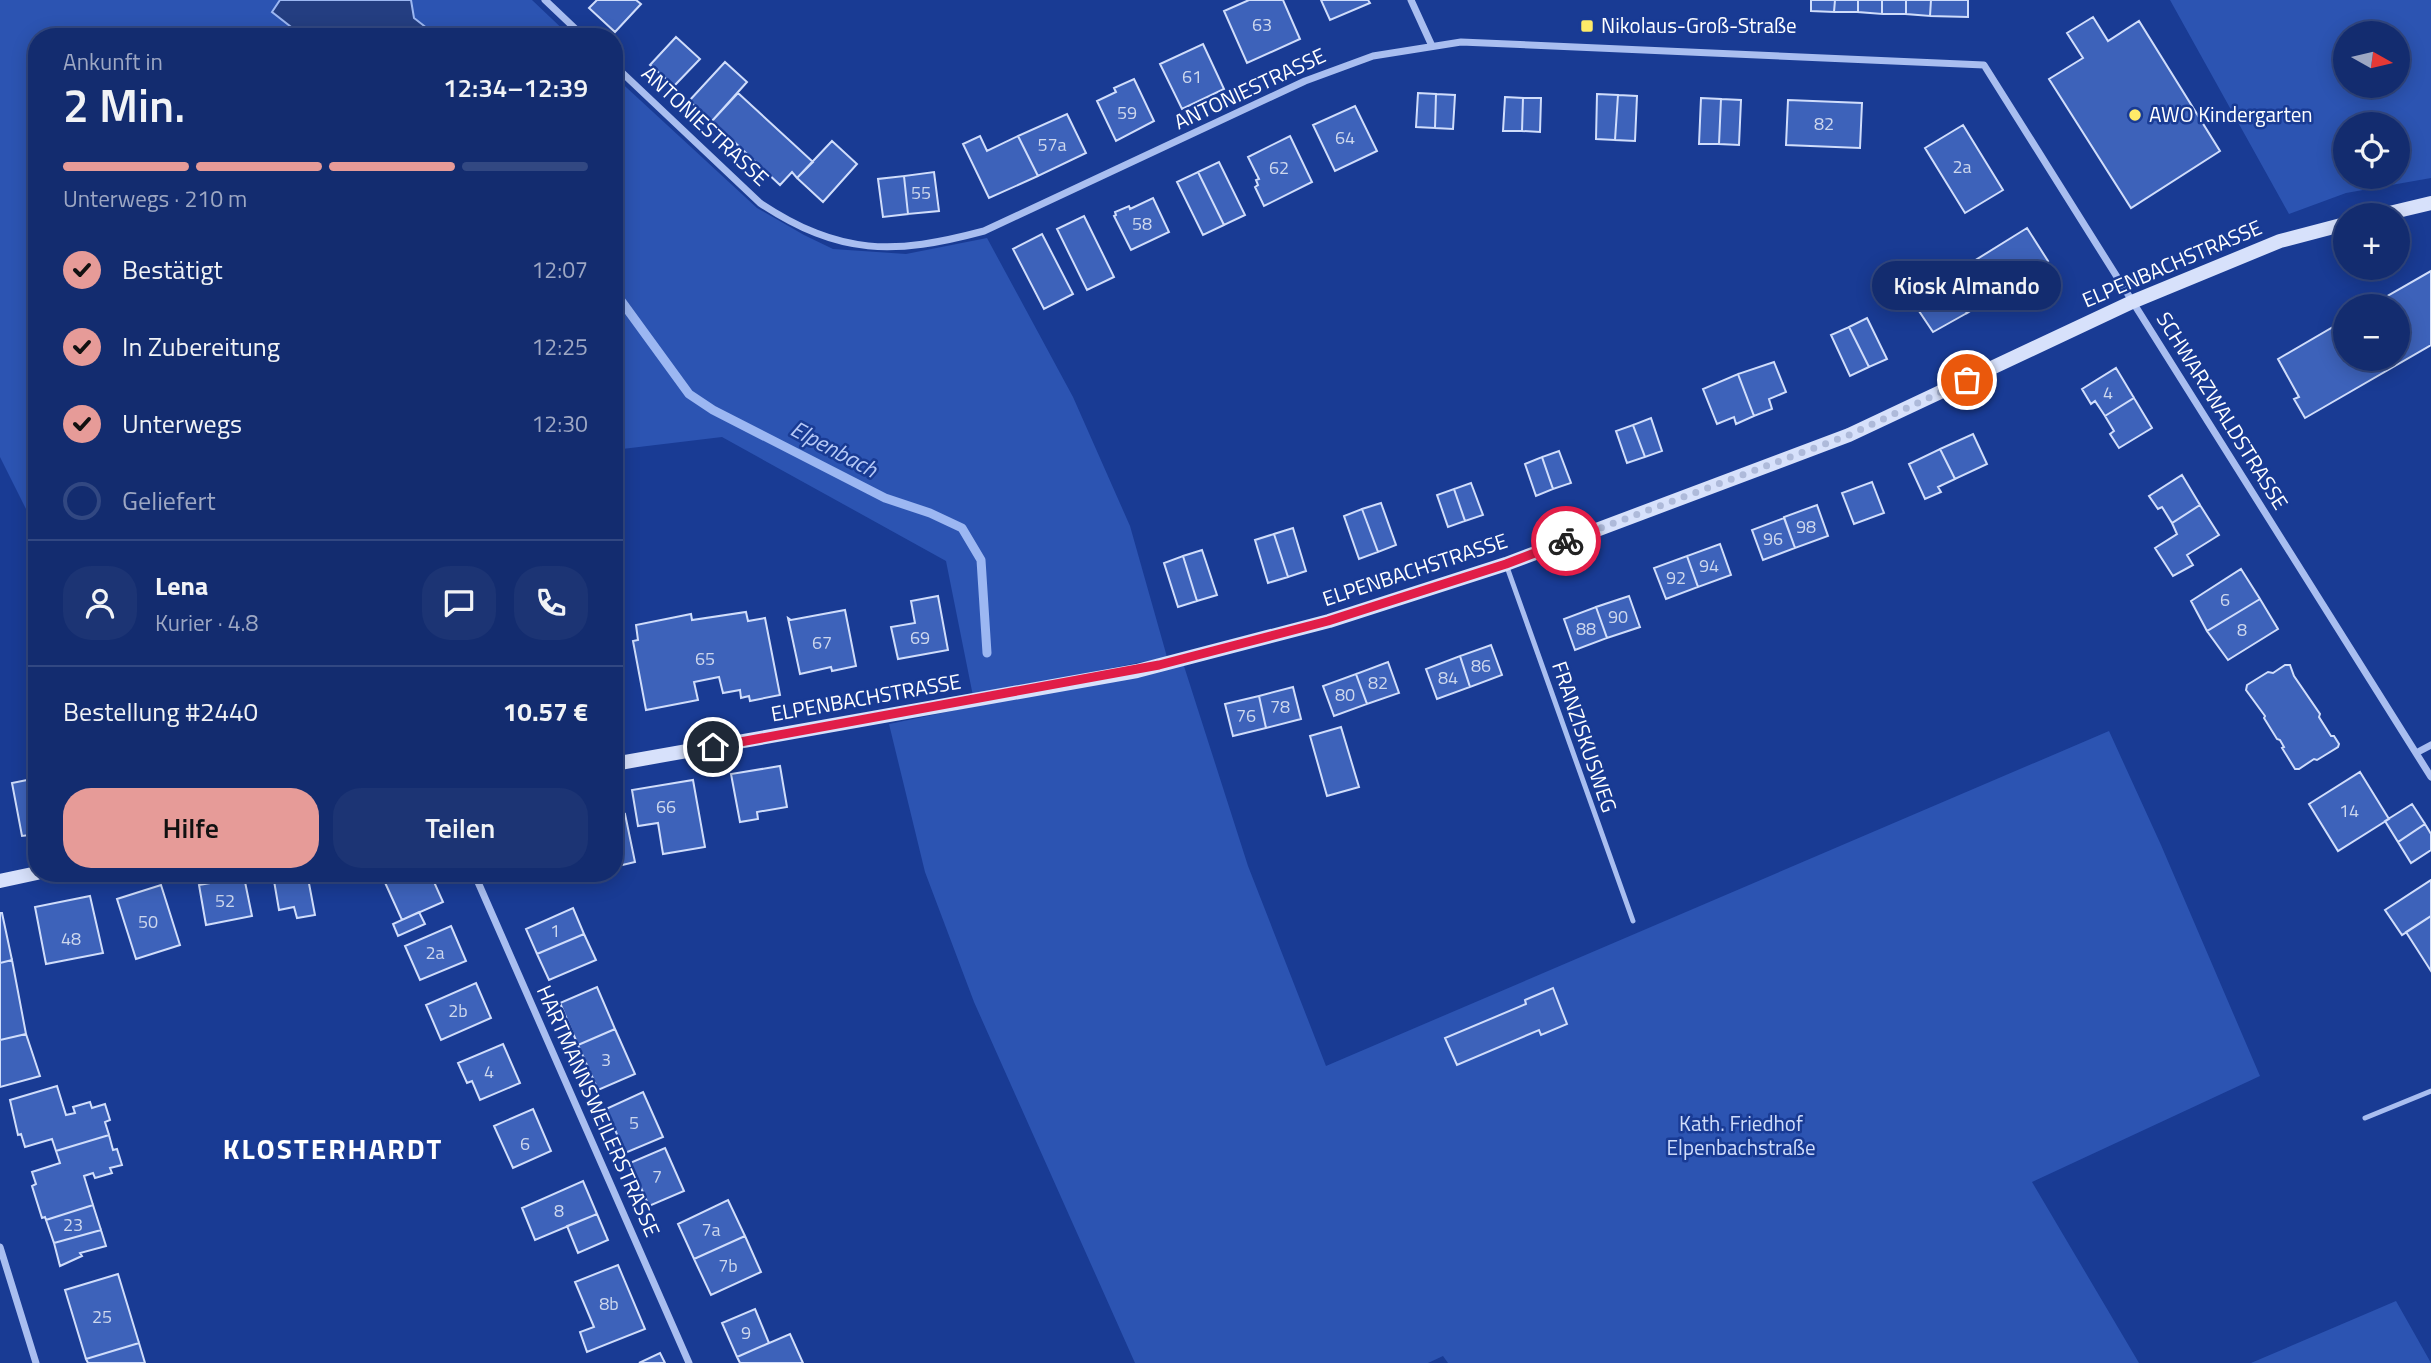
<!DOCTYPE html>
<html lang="de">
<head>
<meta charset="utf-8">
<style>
  :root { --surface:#132c6f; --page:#1c3474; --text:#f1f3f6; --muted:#9da7c3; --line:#324882; --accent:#e69b98 }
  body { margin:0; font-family:"Titillium Web",sans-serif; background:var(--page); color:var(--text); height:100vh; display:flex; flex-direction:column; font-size:26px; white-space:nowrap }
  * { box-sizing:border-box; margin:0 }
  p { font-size:23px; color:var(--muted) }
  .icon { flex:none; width:38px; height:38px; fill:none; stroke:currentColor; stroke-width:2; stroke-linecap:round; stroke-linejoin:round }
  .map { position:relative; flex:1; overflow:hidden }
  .sheet { position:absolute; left:28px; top:28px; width:595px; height:854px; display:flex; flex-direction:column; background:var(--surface); border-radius:28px; box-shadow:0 4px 18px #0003,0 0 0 2px var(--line) }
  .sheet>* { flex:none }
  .needle { width:46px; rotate:98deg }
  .buttons { position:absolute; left:2333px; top:21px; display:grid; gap:14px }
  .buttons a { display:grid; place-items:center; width:77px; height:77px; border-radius:50%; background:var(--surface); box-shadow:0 4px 18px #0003,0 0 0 2px var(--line); font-size:35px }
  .pin { position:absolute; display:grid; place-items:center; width:60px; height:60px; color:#fff; margin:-30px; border:4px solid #fff; border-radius:50%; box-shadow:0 2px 7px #0007 }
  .courier { position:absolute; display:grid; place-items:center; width:70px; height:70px; margin:-35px; border:5px solid #e11d48; border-radius:50%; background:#fff; color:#222; box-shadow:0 2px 9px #0007 }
  .bubble { position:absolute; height:49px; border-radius:24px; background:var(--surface); box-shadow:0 4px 18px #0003,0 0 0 2px var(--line); font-size:23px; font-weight:600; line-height:49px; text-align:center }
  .overview em { font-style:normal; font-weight:600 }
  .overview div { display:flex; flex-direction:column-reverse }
  .overview { display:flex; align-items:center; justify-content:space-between; height:119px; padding:0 35px }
  h1 { font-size:46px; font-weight:600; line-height:52px }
  .bar { display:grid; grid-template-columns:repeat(4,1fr); gap:10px 7px; align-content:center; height:84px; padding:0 35px }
  .bar i { height:9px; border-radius:5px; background:var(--line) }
  .bar .on { background:var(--accent) }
  .bar p { grid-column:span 4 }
  .line { display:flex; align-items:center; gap:18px; padding:0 35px; border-top:2px solid var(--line) }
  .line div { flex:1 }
  .round { display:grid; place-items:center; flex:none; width:74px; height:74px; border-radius:28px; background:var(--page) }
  ol { padding:0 35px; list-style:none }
  li { display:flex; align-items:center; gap:21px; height:77px }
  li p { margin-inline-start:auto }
  li .icon { padding:7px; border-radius:50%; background:var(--accent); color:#111; stroke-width:4 }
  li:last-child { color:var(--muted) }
  li i { width:38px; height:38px; border:4px solid var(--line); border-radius:50% }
  .cta { display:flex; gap:14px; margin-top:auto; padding:14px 35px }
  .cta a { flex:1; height:80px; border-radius:28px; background:var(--accent); color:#111; font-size:28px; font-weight:600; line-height:80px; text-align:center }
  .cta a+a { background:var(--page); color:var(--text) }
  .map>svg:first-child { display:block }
</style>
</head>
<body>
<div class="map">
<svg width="2431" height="1363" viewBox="0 0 2431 1363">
  <rect width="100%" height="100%" fill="#193b94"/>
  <path fill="#2c54b2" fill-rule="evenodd" d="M0,0h532l39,37h-534v483l-5,1 -32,-64z
    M2170,0h261v178l-85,15 -57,21zM2345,33h53v53h-53zM2345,124h53v53h-53z
    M614,76l143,132 47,27 29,14 73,5 81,-16 86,159 57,129 37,131 -194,39 -27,-135 -224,-124 -108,13z
    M1183,663l65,203 78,200 783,-335 52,114 99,231 -228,106 107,181h-691l-5,-7 -15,7h-293l-161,-361 -49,-130 -36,-148z
    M2396,1301l35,62h-180z"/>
  <path fill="#243e81" stroke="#9cb7f2" stroke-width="2" d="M280,0h131l3,18 18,14 1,5h-129l-32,-25z"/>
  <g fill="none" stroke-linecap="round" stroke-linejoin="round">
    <path stroke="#9cb7f2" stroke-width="9" d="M614,291l75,103 24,16 172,88 45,15 32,15 19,32 6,93"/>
  </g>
  <path fill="#3d62ba" stroke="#d0ddfb" stroke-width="2" d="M597,0h39l5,4 -26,28 -26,-24z
    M1249,0h34l17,39 -53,24 -23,-52z
    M1321,0h47l2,3 -40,17z
    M1811,0h24l-1,12 -23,-1z
    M1835,0h23v12h-24z
    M1858,0h24v14l-24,-2z
    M1882,0h24v14h-24z
    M1906,0h25l-1,16 -24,-2z
    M1931,0h37v17l-38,-1z
    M2093,17l15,24 31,-20 81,130 -89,57 -82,-129 34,-21 -16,-25z
    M676,37l24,22 -26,27 -24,-21z
    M1203,44l21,45 -42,20 -22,-45z
    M725,62l22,20 -35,39 -23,-20z
    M1134,79l20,42 -38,20 -19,-40 19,-9 -2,-4z
    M738,93l75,69 -16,16 -5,-6 -12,13 -68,-64z
    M1418,93l18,1 -1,34 -19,-1z
    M1436,94l19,1 -2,34 -18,-1z
    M1597,94l21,1 -3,45 -19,-1z
    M1618,95l19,1 -2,45 -20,-1z
    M1505,97l18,1 -1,33h-19z
    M1523,98h18l-1,34 -18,-1z
    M1701,98l20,1 -2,45h-20z
    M1721,99l20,1 -2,45 -20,-1z
    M1788,100l74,3 -2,45 -74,-3z
    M1355,106l22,45 -42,20 -22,-46z
    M1067,114l19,39 -48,23 -20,-40z
    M1963,125l40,65 -38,23 -40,-65z
    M980,136l7,15 31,-15 20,40 -49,22 -26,-54z
    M1290,136l22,46 -48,24 -9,-19 3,-2 -2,-5 3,-1 -11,-22z
    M832,141l25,23 -34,38 -26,-24z
    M1219,162l26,53 -21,10 -26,-53z
    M934,172l5,39 -31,3 -4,-38z
    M1198,172l26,53 -21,10 -26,-53z
    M904,176l4,38 -25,3 -5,-38z
    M1153,198l16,34 -38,18 -17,-34 2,-1 -1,-3 14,-6 1,3z
    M1084,216l30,61 -27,13 -30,-61z
    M2027,228l21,33 -81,52 -22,-34z
    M1042,234l31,60 -29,15 -31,-60z
    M2431,271v74l-126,73 -11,-19 5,-2 -21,-38 67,-39v39h53v-53h-28z
    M1949,285l18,28 -34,19 -18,-27z
    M1867,318l20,41 -18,8 -20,-40z
    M1849,327l20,40 -19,9 -19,-41z
    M1774,362l12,30 -17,7 3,10 -18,7 -16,-42z
    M2116,368l18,30 -29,18 -10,-15 -4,3 -9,-15z
    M1738,374l16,42 -18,8 -2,-7 -17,7 -14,-35z
    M2134,398l18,30 -33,20 -9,-14 4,-3 -9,-15z
    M1651,418l11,33 -17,6 -12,-32z
    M1633,425l12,32 -18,6 -11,-32z
    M1973,434l14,30 -32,15 -15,-30z
    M1940,449l15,30 -17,8 3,5 -16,7 -16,-35z
    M1559,451l12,32 -18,6 -11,-32z
    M1542,457l11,32 -17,7 -11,-32z
    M2182,475l18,30 -28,18 -10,-16 -4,2 -9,-13z
    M1872,482l12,31 -30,11 -12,-31z
    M1471,483l12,32 -18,6 -11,-32z
    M1454,489l11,32 -17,6 -11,-32z
    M1381,503l15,42 -18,7 -16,-43z
    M1817,505l11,31 -33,12 -11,-31z
    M2200,505l19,30 -32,20 6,10 -20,11 -18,-28 22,-14 -5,-11z
    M1362,509l16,43 -19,7 -15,-43z
    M1784,518l11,30 -32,12 -11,-30z
    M1293,528l13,43 -18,6 -14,-43z
    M1274,534l14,43 -20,6 -13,-43z
    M1720,544l11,31 -33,12 -11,-31z
    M1202,550l15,45 -20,6 -14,-45z
    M1183,556l14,45 -19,6 -14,-44z
    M1687,556l11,31 -32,12 -12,-31z
    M2241,569l19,30 -53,32 -16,-30z
    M938,596l10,54 -50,9 -7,-32 24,-4 -4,-22z
    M1629,596l11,31 -33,11 -11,-31z
    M2260,599l18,30 -50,31 -21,-29z
    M1596,607l11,31 -32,12 -11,-31z
    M845,610l11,56 -24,5 -1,-4 -31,7 -12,-56 3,2z
    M746,612l2,9 17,-3 15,77 -30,6 -1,-5 -8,2 -1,-8 -17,3 -4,-16 -25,5 4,18 -52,10 -13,-69 5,-1 -2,-15 55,-11 1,6z
    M1491,645l11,30 -32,12 -10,-31z
    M1460,656l10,31 -33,12 -11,-30z
    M1388,662l11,31 -32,11 -11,-30z
    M2285,665h5l4,11 26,38 -1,3 12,19h3l5,8 -1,3 -21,13 -3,-1 -15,10h-4l-13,-21 2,-1 -4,-7 -3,-1 -13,-21 1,-2 -19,-26 1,-5 21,-13 5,1z
    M1356,674l11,30 -33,12 -11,-30z
    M1293,687l8,32 -35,9 -7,-32z
    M1259,696l7,32 -33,8 -8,-32z
    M1341,727l18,60 -32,9 -17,-60z
    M780,766l7,41 -30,5 1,7 -18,3 -9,-48z
    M2360,772l29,47 -51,32 -29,-47z
    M37,778v56l-15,2 -10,-53z
    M693,780l12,67 -42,7 -5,-31 -20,3 -6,-36z
    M2412,804l13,20 -27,18 -13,-21z
    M625,814l10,48 -21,5v-51z
    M2425,824l6,10v16l-20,13 -13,-21z
    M280,873h27l8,42 -18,3 -3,-11 -15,3 -6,-35z
    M389,873h41l13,29 -41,18 -20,-44z
    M244,877l8,39 -46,9 -7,-40z
    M2431,880v36l-29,19 -17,-25z
    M161,885l19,60 -44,14 -19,-60z
    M90,896l13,57 -57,11 -11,-57z
    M573,908l11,26 -47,20 -11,-25z
    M419,912l6,12 -27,12 -5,-12z
    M0,913h2l10,47 -12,3z
    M2431,916v55l-25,-39z
    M451,926l15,35 -46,19 -15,-34z
    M584,934l12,26 -47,20 -12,-26z
    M12,960l14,74 -26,6v-77z
    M476,983l15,35 -50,22 -15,-35z
    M597,987l18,42 -37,16 -18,-42z
    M1553,988l14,36 -26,11 -2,-5 -82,35 -12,-27 81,-34 -1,-4z
    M615,1029l20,45 -37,16 -20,-45z
    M26,1034l14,42 -40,11v-47z
    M503,1044l17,39 -40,17 -8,-19 -5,2 -9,-20z
    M57,1086l9,29 9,-2 -2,-6 17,-5 2,6 13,-4 5,16 -5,2 4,13 -53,16 -4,-12 -27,8 -4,-13 -3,1 -8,-35z
    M643,1092l20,45 -38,16 -19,-44z
    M533,1109l18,42 -38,17 -19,-42z
    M109,1135l4,15 4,-1 5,16 -12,3 2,5 -17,5 -2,-5 -9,3 9,29 -47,15 -1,-3 -3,1 -10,-32 4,-2 -4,-12 28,-9 -4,-12z
    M665,1148l19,43 -35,15 -19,-43z
    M583,1181l14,33 -62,26 -13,-32z
    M728,1200l17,36 -51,23 -16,-35z
    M93,1205l8,25 -47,13 -8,-23z
    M597,1214l11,26 -30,13 -11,-27z
    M101,1230l5,16 -26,7 2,3 -22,10 -6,-23z
    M745,1236l16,36 -50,23 -17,-36z
    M618,1265l27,64 -58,23 -7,-20 14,-5 -19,-45z
    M118,1274l21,69 -53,16 -21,-69z
    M755,1309l14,34 -32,14 -15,-34z
    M790,1334l13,29h-63l-3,-6z
    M139,1343l6,20h-57l-2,-4z
    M660,1353l5,10h-26z"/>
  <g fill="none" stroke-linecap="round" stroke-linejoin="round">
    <path stroke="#a9bef0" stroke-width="5" d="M1507,567l126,354
      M2365,1118l66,-27"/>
    <path stroke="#a9bef0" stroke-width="7" d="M545,0l39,37
      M1411,0l21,46
      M614,65l146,138c80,53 134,52 224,28l321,-150 68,-25 88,-14 523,23 447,712
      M2416,753l15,-8
      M474,873l215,490
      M0,1247l36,116"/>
    <path stroke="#d7e1fb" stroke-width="14" d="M2381,215l50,-12
      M614,764l523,-93 192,-50 177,-57 343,-129 283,-133 148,-61 65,-17
      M0,881l37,-8"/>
  </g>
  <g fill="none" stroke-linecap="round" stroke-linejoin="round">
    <path stroke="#aebada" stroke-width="7" stroke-dasharray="0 12.6" d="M1566,541l283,-106 118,-55"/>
    <path stroke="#e11d48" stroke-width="9" d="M713,747l446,-82 169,-44 178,-57 60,-23"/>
  </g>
  <g fill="#ffeb68" stroke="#193b94" stroke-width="2.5">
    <rect x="1580" y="19" width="14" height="14" rx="3.5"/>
    <circle cx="2135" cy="115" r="7"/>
  </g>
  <g text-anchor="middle" stroke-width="5" stroke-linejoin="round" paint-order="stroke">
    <g font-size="18" fill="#ced8ee">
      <text x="1262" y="31">63</text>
      <text x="1192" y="83">61</text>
      <text x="1127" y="119">59</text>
      <text x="1824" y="130">82</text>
      <text x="1345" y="144">64</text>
      <text x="1052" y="151">57a</text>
      <text x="1962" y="173">2a</text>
      <text x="1279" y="174">62</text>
      <text x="921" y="199">55</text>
      <text x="1142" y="230">58</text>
      <text x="2108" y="399">4</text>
      <text x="1806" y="533">98</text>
      <text x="1773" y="545">96</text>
      <text x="1709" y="572">94</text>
      <text x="1676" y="584">92</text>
      <text x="2225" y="606">6</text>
      <text x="1618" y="623">90</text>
      <text x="1586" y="635">88</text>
      <text x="2242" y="636">8</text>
      <text x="920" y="644">69</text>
      <text x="822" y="649">67</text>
      <text x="705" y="665">65</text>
      <text x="1481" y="672">86</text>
      <text x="1448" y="684">84</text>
      <text x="1378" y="689">82</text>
      <text x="1345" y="701">80</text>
      <text x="1280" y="713">78</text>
      <text x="1246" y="722">76</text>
      <text x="666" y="813">66</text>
      <text x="2349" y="817">14</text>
      <text x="225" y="907">52</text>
      <text x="148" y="928">50</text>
      <text x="555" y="937">1</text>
      <text x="71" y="945">48</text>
      <text x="435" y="959">2a</text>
      <text x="458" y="1017">2b</text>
      <text x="606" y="1066">3</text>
      <text x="489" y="1078">4</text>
      <text x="634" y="1129">5</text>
      <text x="525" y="1150">6</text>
      <text x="657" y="1183">7</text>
      <text x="559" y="1217">8</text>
      <text x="73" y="1231">23</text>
      <text x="711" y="1236">7a</text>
      <text x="728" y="1272">7b</text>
      <text x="609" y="1310">8b</text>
      <text x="102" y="1323">25</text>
      <text x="746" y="1339">9</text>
    </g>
    <g font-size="21" fill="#fff" stroke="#193b94" text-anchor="start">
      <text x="1601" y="33">Nikolaus-Groß-Straße</text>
      <text x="2149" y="122">AWO Kindergarten</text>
    </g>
    <g font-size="21" fill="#fff" stroke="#193b94">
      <text transform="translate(1250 89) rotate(-25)" y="7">ANTONIESTRASSE</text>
      <text transform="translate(705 126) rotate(43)" y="7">ANTONIESTRASSE</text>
      <text transform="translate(2172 264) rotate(-23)" y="7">ELPENBACHSTRASSE</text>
      <text transform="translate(2222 411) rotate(58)" y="7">SCHWARZWALDSTRASSE</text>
      <text transform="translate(1415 570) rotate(-18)" y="7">ELPENBACHSTRASSE</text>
      <text transform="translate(866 698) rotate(-10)" y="7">ELPENBACHSTRASSE</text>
      <text transform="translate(1584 737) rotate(71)" y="7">FRANZISKUSWEG</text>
      <text transform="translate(598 1111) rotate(66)" y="7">HARTMANNSWEILERSTRASSE</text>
    </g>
    <g font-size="21" fill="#d0ddfb" stroke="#193b94">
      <text x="1741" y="1131">Kath. Friedhof<tspan x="1741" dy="24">Elpenbachstraße</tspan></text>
    </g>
    <g font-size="23" font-style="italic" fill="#b6c9f7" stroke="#193b94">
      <text transform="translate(834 449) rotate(28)" y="8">Elpenbach</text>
    </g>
    <g font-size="28" font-weight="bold" letter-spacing="2" fill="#fff" stroke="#193b94">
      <text x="333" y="1159">KLOSTERHARDT</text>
    </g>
  </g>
</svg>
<div class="buttons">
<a><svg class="needle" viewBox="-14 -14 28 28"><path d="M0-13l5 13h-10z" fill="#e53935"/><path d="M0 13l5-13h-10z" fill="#9da7c3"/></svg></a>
<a><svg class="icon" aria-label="locate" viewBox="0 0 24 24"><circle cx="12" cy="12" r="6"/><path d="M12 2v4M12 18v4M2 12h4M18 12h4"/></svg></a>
<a>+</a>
<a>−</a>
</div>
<div class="pin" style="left:1967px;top:380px;background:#ea580c"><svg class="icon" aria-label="bag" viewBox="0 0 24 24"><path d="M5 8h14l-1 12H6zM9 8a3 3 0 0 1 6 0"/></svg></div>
<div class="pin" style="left:713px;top:747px;background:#1f2937"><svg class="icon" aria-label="home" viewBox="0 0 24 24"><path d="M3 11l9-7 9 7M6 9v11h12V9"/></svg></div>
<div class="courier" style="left:1566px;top:541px"><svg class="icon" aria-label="bike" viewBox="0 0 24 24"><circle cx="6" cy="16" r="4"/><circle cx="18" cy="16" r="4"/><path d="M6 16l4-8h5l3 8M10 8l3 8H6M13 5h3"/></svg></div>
<div class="bubble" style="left:1872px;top:261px;width:189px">Kiosk Almando</div>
<section class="sheet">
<div class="overview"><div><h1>2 Min.</h1><p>Ankunft in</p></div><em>12:34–12:39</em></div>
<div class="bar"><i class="on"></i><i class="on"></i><i class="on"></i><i></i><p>Unterwegs · 210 m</p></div>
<ol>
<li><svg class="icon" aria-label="check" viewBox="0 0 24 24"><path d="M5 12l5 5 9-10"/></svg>Bestätigt<p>12:07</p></li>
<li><svg class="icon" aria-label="check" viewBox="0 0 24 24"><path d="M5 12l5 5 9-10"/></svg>In Zubereitung<p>12:25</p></li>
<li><svg class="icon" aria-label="check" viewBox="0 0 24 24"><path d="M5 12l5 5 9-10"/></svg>Unterwegs<p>12:30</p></li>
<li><i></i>Geliefert</li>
</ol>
<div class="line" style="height:126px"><a class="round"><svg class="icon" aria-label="person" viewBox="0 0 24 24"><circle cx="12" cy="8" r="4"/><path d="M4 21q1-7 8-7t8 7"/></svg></a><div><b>Lena</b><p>Kurier · 4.8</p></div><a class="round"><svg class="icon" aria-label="chat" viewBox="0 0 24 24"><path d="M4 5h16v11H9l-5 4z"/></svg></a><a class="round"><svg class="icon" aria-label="phone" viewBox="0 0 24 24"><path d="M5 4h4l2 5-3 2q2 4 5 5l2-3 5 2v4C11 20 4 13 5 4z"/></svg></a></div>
<div class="line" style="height:91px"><div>Bestellung #2440</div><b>10.57 €</b></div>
<div class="cta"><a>Hilfe</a><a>Teilen</a></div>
</section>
</div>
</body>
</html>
